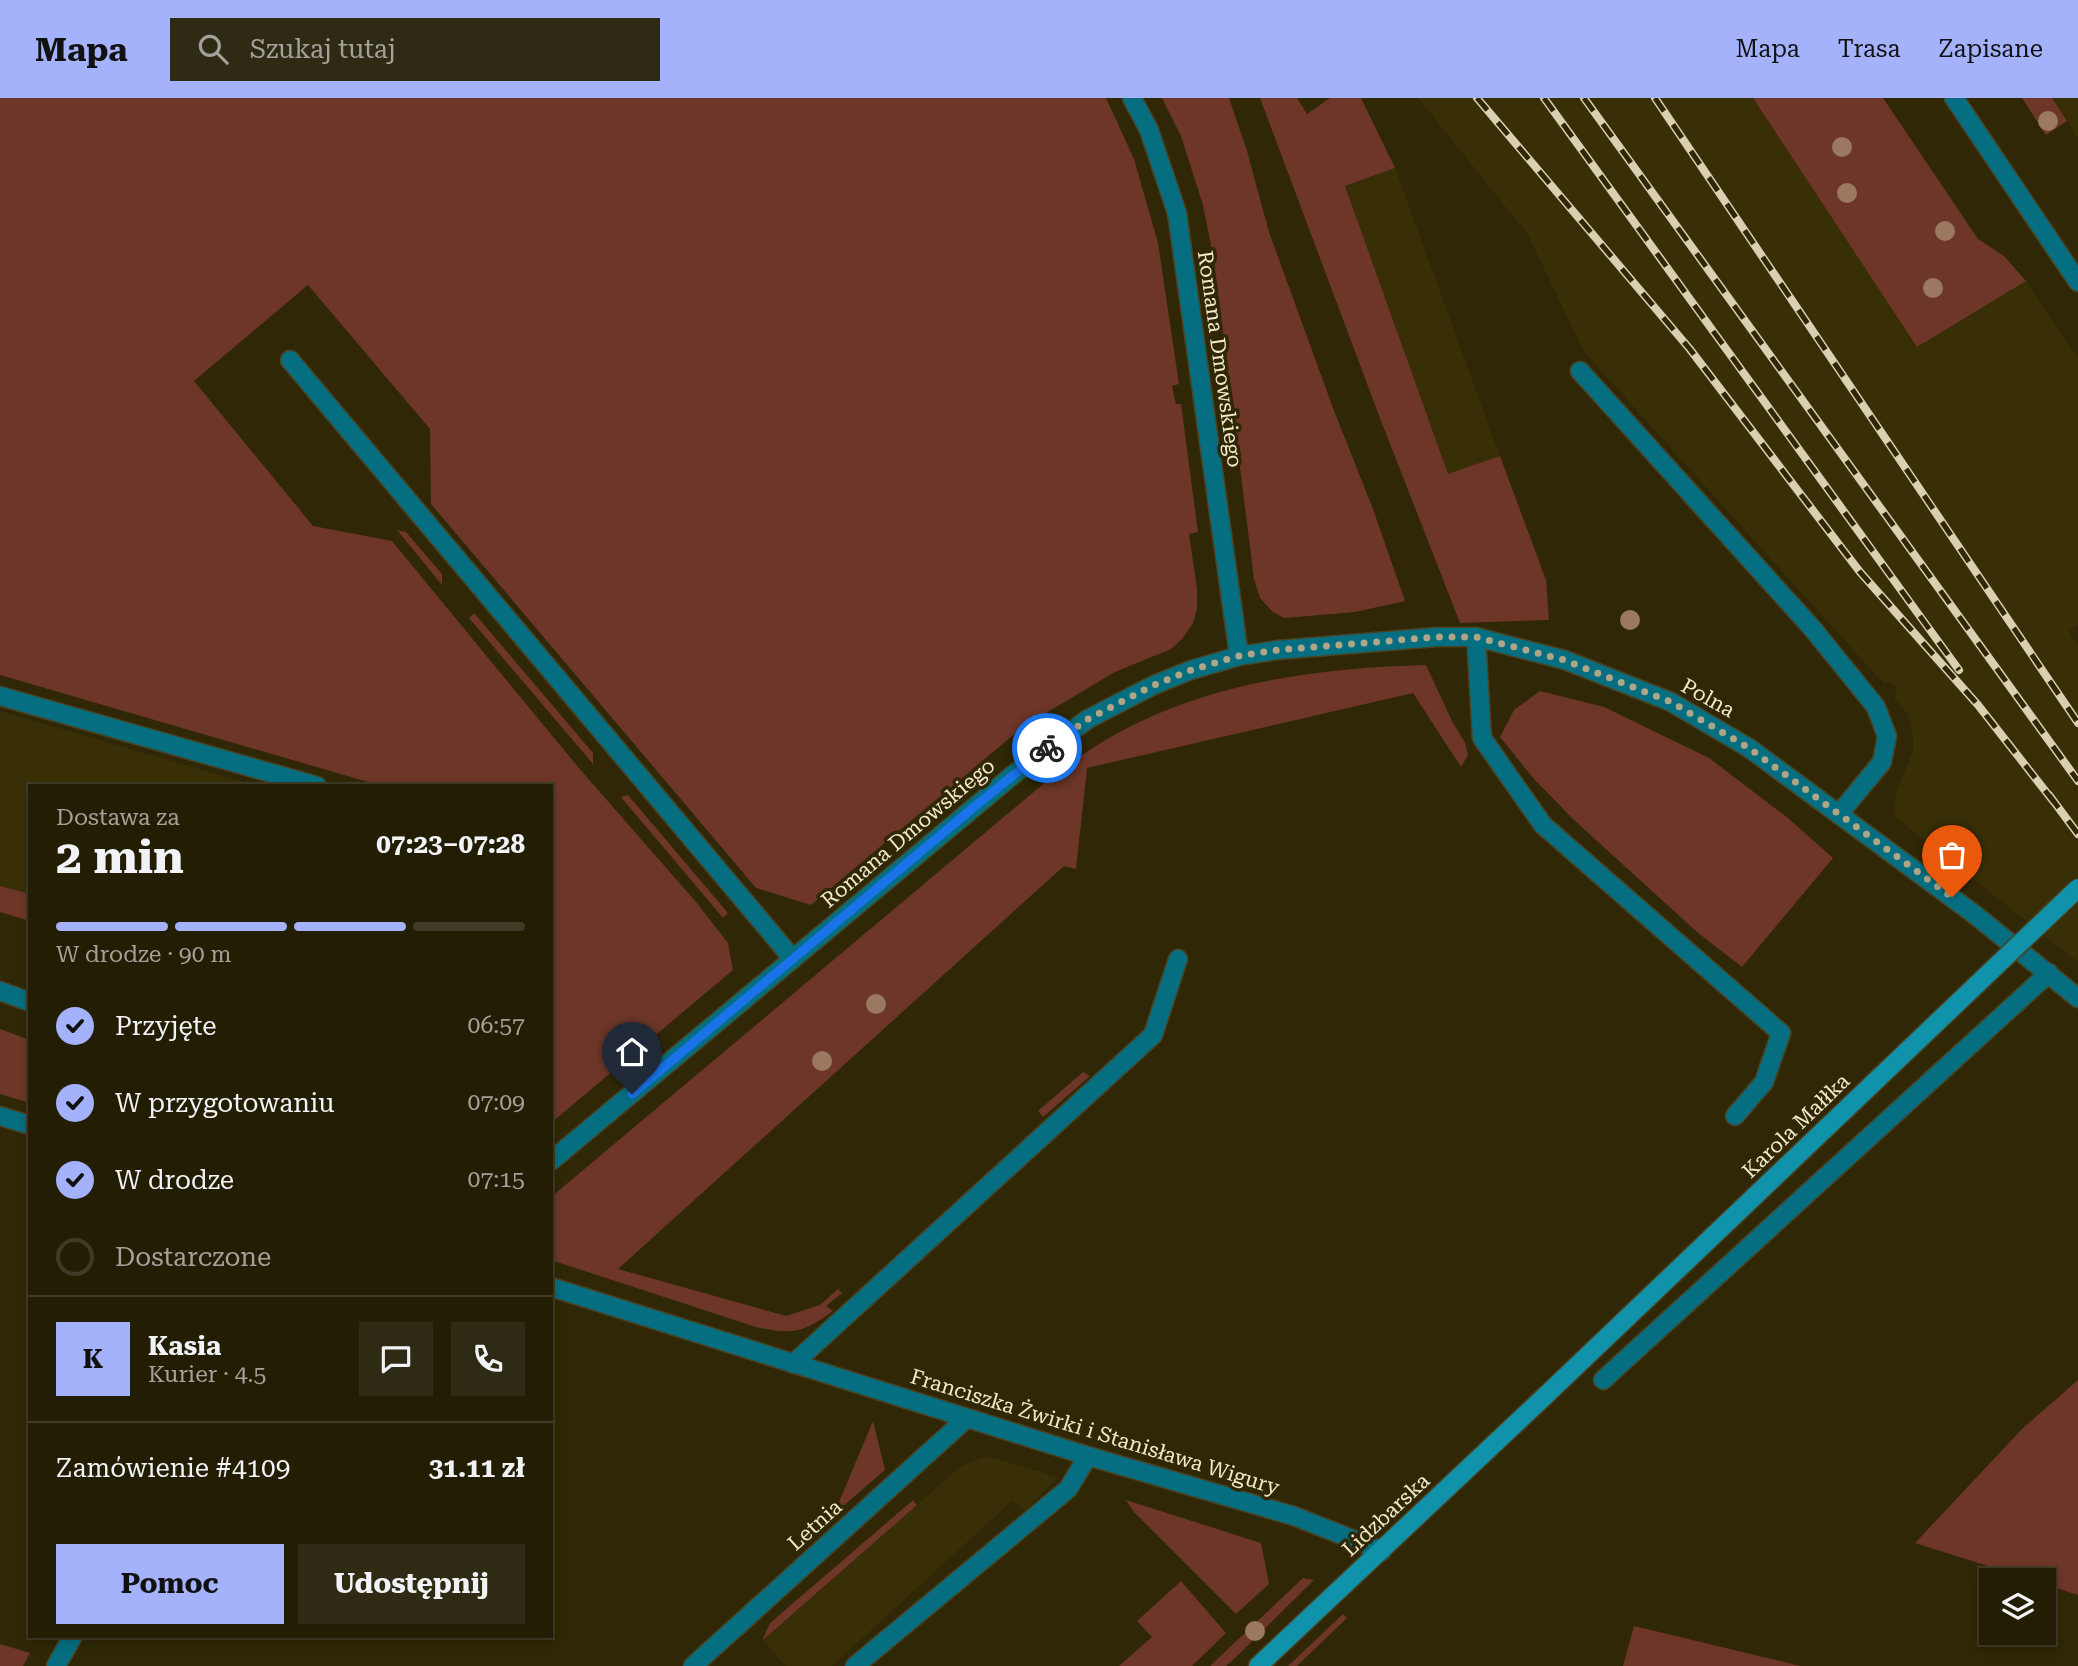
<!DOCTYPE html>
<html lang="pl">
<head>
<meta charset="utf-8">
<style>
  :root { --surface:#231d04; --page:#2f2a13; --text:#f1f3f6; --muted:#a3a29a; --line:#403b26; --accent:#a4b2fc }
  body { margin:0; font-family:"Roboto Serif",serif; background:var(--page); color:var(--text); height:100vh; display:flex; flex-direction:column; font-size:26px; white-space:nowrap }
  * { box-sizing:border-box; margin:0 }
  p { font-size:23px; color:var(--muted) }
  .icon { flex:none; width:38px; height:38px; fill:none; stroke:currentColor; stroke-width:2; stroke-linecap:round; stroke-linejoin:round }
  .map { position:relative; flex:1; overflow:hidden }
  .side { position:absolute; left:28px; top:686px; width:525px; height:854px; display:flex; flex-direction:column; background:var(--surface); border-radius:0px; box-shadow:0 4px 10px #0003,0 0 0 2px var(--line) }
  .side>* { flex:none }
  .tools { position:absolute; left:1979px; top:1470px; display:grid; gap:14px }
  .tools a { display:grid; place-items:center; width:77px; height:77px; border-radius:0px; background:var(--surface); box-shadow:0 4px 10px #0003,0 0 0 2px var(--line); font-size:35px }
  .pin { position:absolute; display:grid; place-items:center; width:60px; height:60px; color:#fff; margin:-72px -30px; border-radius:50% 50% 50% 0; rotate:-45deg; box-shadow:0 0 7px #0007 }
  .pin .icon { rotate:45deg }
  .courier { position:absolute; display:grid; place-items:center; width:70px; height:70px; margin:-35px; border:5px solid #1a73e8; border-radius:50%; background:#fff; color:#222; box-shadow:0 2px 9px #0007 }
  .summary em { font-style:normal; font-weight:700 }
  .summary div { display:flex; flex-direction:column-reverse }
  .summary { display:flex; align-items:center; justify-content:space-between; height:119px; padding:0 28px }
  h1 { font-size:46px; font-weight:700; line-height:52px }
  .bar { display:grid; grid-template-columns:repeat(4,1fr); gap:10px 7px; align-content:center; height:84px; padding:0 28px }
  .bar i { height:9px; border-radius:5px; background:var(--line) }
  .bar .selected { background:var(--accent) }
  .bar p { grid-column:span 4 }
  .line { display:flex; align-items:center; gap:18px; padding:0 28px; border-top:2px solid var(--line) }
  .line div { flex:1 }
  .round { display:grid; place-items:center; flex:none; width:74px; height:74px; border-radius:0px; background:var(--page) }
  ol { padding:0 28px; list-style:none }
  li { display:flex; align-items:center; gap:21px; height:77px }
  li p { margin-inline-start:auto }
  li .icon { padding:7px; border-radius:50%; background:var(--accent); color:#111; stroke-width:4 }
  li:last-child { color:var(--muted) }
  li i { width:38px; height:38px; border:4px solid var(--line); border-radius:50% }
  .action { display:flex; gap:14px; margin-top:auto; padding:14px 28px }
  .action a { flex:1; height:80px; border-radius:0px; background:var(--accent); color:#111; font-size:28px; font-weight:700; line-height:80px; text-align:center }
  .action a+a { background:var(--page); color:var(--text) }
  header { display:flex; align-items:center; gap:42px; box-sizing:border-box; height:98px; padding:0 35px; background:var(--accent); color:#111 }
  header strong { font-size:33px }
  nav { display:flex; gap:38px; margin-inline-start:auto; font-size:24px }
  .search { width:490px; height:63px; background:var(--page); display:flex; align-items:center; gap:18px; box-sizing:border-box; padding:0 24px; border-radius:0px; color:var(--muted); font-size:26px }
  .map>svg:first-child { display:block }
</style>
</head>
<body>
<header>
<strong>Mapa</strong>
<div class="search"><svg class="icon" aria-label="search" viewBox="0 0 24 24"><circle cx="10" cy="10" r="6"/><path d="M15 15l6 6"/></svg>Szukaj tutaj</div>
<nav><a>Mapa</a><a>Trasa</a><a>Zapisane</a></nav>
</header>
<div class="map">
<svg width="2078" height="1568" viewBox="0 0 2078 1568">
  <rect width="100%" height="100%" fill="#2f2705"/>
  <path fill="#382f07" d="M1418,0h335l164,249 109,-66 52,77v267l-9,6 9,15v316l-184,-146 2,-23 17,-43v-14l-6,-23 -13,-15 3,-9 -7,-7 -6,2 -300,-332 -57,-119z
    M2052,0h26v41l-11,-18z
    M1395,70l105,288 -52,19 -103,-289z
    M0,613l258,75h-228v108l-30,-8z
    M986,1358l72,21 -33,34 -12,-11 -181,166h-46l-23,-25 198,-175z"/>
  <path fill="#6d3628" d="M0,0h1106l28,61 24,84 21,141 -7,2 4,18h5l17,128 -9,2 8,55v19l-4,15 -11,16 -11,10 -56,23 -91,54 -213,179 -55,-17 -325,-384 -1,-75 -122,-144 -114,96 119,145 79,15 186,226 118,135 32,41 5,27 -182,153v-337h-169l-382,-111z
    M1162,0h67l18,53 22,81 64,176 40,101 32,92 -50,11 -71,6 -11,-6 -13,-14 -6,-19 -40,-318 -11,-56 -22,-69z
    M1260,0h37l10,16 23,-16h31l34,70 -50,18 103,288 52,-18 46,124 3,40 -89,3 -82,-210z
    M1753,0h130l95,141 26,17 22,25 -109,66z
    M2022,0h30l15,23 -21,14z
    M397,432l9,2 36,42v11z
    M474,515l119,140v11l-124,-146z
    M1426,567l26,56 13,22 3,12 -7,12 -48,-74 -326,75 -11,101 -12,-3 -446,403 168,47 34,-11 18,-16 4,4 -16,13 7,5c-30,22 -41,24 -77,16l-205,-67v-63l504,-423c16,-11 32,-23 49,-33 97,-58 211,-73 322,-76z
    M1540,593l64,16 105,51 79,60 45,40 -91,109 -45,-35 -123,-112 -40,-41 -34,-42 14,-27z
    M628,697l100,118 -5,5 -102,-121z
    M0,788l30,8v27l-30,-9z
    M0,931l30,11v63l-30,-9z
    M1083,974l7,4 -47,41 -5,-6z
    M2078,1282v215l-34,-11v-4h-12l-117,-37 107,-114z
    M873,1323l12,49 -51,44z
    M913,1402l4,5 -155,136 8,-18z
    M1126,1402l135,43 8,41 -33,30 -102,-102z
    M1303,1480l11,2 -79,78 -9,8h-16z
    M1181,1483l45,52 -34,33h-73l33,-29 -15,-16z
    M1343,1516l4,4 -50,48h-9z
    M1634,1528l167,40h-178z
    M0,1546l30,9 -7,13h-23z"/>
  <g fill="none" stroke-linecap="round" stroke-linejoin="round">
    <defs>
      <path id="service" d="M290,262l503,599
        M1580,273l232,257 64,79 11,29 -5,26 -43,52
        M1476,539l6,101 61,87 238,208 -17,49 -29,34
        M0,598l317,90
        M0,893l30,11
        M1603,1282l446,-407
        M855,1568l213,-177 20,-33"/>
      <path id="minor" d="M1132,0l17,32 28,83 62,443
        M1954,0l124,184
        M0,1018l30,9
        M551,1063l463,-387 74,-55 66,-34 37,-15 48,-14 38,-6 160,-13h39l89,23 106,42 78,46 225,166 104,84
        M551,1189l537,169 206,60 88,35
        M793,1266l360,-329 25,-76
        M56,1568l17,-30
        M693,1568l274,-248"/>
      <path id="secondary" d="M1258,1568l287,-270"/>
    </defs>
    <use href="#service" stroke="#4a4221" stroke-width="21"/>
    <use href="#minor" stroke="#4a4221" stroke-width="21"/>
    <use href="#secondary" stroke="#4a4221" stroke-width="21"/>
    <use href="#service" stroke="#056e81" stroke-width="18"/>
    <use href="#minor" stroke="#056e81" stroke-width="18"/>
    <use href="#secondary" stroke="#1192ab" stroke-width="18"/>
    <defs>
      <path id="rail" d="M1477,0l212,250 171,224 118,133 76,97
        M1544,0l415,572
        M1584,0l494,683
        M1655,0l423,625
        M2049,697l29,39"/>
    </defs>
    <use href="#rail" stroke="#d8d0b0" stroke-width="8"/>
    <use href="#rail" stroke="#2f2705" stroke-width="5" stroke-dasharray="16" stroke-linecap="butt"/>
    <defs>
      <path id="secondary-bridge" d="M1545,1298l533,-508"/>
    </defs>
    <use href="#secondary-bridge" stroke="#4a4221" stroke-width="21" stroke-linecap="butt"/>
    <use href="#secondary-bridge" stroke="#1192ab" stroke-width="18"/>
  </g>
  <g fill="#9a7861">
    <circle cx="2048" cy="23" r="10"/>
    <circle cx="1842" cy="49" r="10"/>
    <circle cx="1847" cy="95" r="10"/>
    <circle cx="1945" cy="133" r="10"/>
    <circle cx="1933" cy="190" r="10"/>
    <circle cx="1630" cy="522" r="10"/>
    <circle cx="876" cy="906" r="10"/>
    <circle cx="822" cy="963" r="10"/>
    <circle cx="1255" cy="1533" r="10"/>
  </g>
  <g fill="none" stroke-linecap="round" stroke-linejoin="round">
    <path stroke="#aea686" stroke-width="7" stroke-dasharray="0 12.6" d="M1047,650l41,-29 66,-34 37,-15 48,-14 38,-6 160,-13h39l88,23 107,42 78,46 203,149"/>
    <path stroke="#1a73e8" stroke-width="9" d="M632,996l342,-287 73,-59"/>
  </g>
  <g text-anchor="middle" stroke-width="7" stroke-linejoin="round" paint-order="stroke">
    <g font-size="21" fill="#f2eacb" stroke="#2f2705">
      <text transform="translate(1220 261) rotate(82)" y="7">Romana Dmowskiego</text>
      <text transform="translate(1708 600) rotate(29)" y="7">Polna</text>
      <text transform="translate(908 735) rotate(-40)" y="7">Romana Dmowskiego</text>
      <text transform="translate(1796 1028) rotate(-44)" y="7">Karola Małłka</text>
      <text transform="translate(1095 1334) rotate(17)" y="7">Franciszka Żwirki i Stanisława Wigury</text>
      <text transform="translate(1386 1417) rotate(-43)" y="7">Lidzbarska</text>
      <text transform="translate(815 1427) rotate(-42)" y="7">Letnia</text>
    </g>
  </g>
</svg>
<div class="tools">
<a><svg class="icon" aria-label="layers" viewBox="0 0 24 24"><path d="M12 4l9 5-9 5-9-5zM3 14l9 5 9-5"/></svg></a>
</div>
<div class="pin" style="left:1952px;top:799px;background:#ea580c"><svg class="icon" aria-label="bag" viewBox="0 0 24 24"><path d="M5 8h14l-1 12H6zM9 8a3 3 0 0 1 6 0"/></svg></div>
<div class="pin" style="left:632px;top:996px;background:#1f2937"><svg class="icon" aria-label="home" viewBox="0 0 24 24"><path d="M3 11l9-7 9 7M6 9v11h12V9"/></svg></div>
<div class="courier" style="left:1047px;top:650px"><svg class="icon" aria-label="bike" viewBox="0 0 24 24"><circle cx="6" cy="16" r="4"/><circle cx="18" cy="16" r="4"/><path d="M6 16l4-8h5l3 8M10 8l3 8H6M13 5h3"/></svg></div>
<section class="side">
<div class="summary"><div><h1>2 min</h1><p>Dostawa za</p></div><em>07:23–07:28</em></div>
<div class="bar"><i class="selected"></i><i class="selected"></i><i class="selected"></i><i></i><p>W drodze · 90 m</p></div>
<ol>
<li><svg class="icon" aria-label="check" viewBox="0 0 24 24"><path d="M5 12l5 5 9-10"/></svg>Przyjęte<p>06:57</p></li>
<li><svg class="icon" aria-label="check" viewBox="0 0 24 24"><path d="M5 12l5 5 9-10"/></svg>W przygotowaniu<p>07:09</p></li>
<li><svg class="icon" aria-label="check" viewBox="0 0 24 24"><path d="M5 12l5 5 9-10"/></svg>W drodze<p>07:15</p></li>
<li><i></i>Dostarczone</li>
</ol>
<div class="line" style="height:126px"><b class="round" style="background:var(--accent);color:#111">K</b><div><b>Kasia</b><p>Kurier · 4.5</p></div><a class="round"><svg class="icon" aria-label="chat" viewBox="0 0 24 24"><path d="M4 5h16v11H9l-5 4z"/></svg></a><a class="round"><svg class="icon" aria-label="phone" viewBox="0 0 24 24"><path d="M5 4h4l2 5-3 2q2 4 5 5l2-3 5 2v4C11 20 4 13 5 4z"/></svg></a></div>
<div class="line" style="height:91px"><div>Zamówienie #4109</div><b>31.11 zł</b></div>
<div class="action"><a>Pomoc</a><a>Udostępnij</a></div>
</section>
</div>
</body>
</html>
